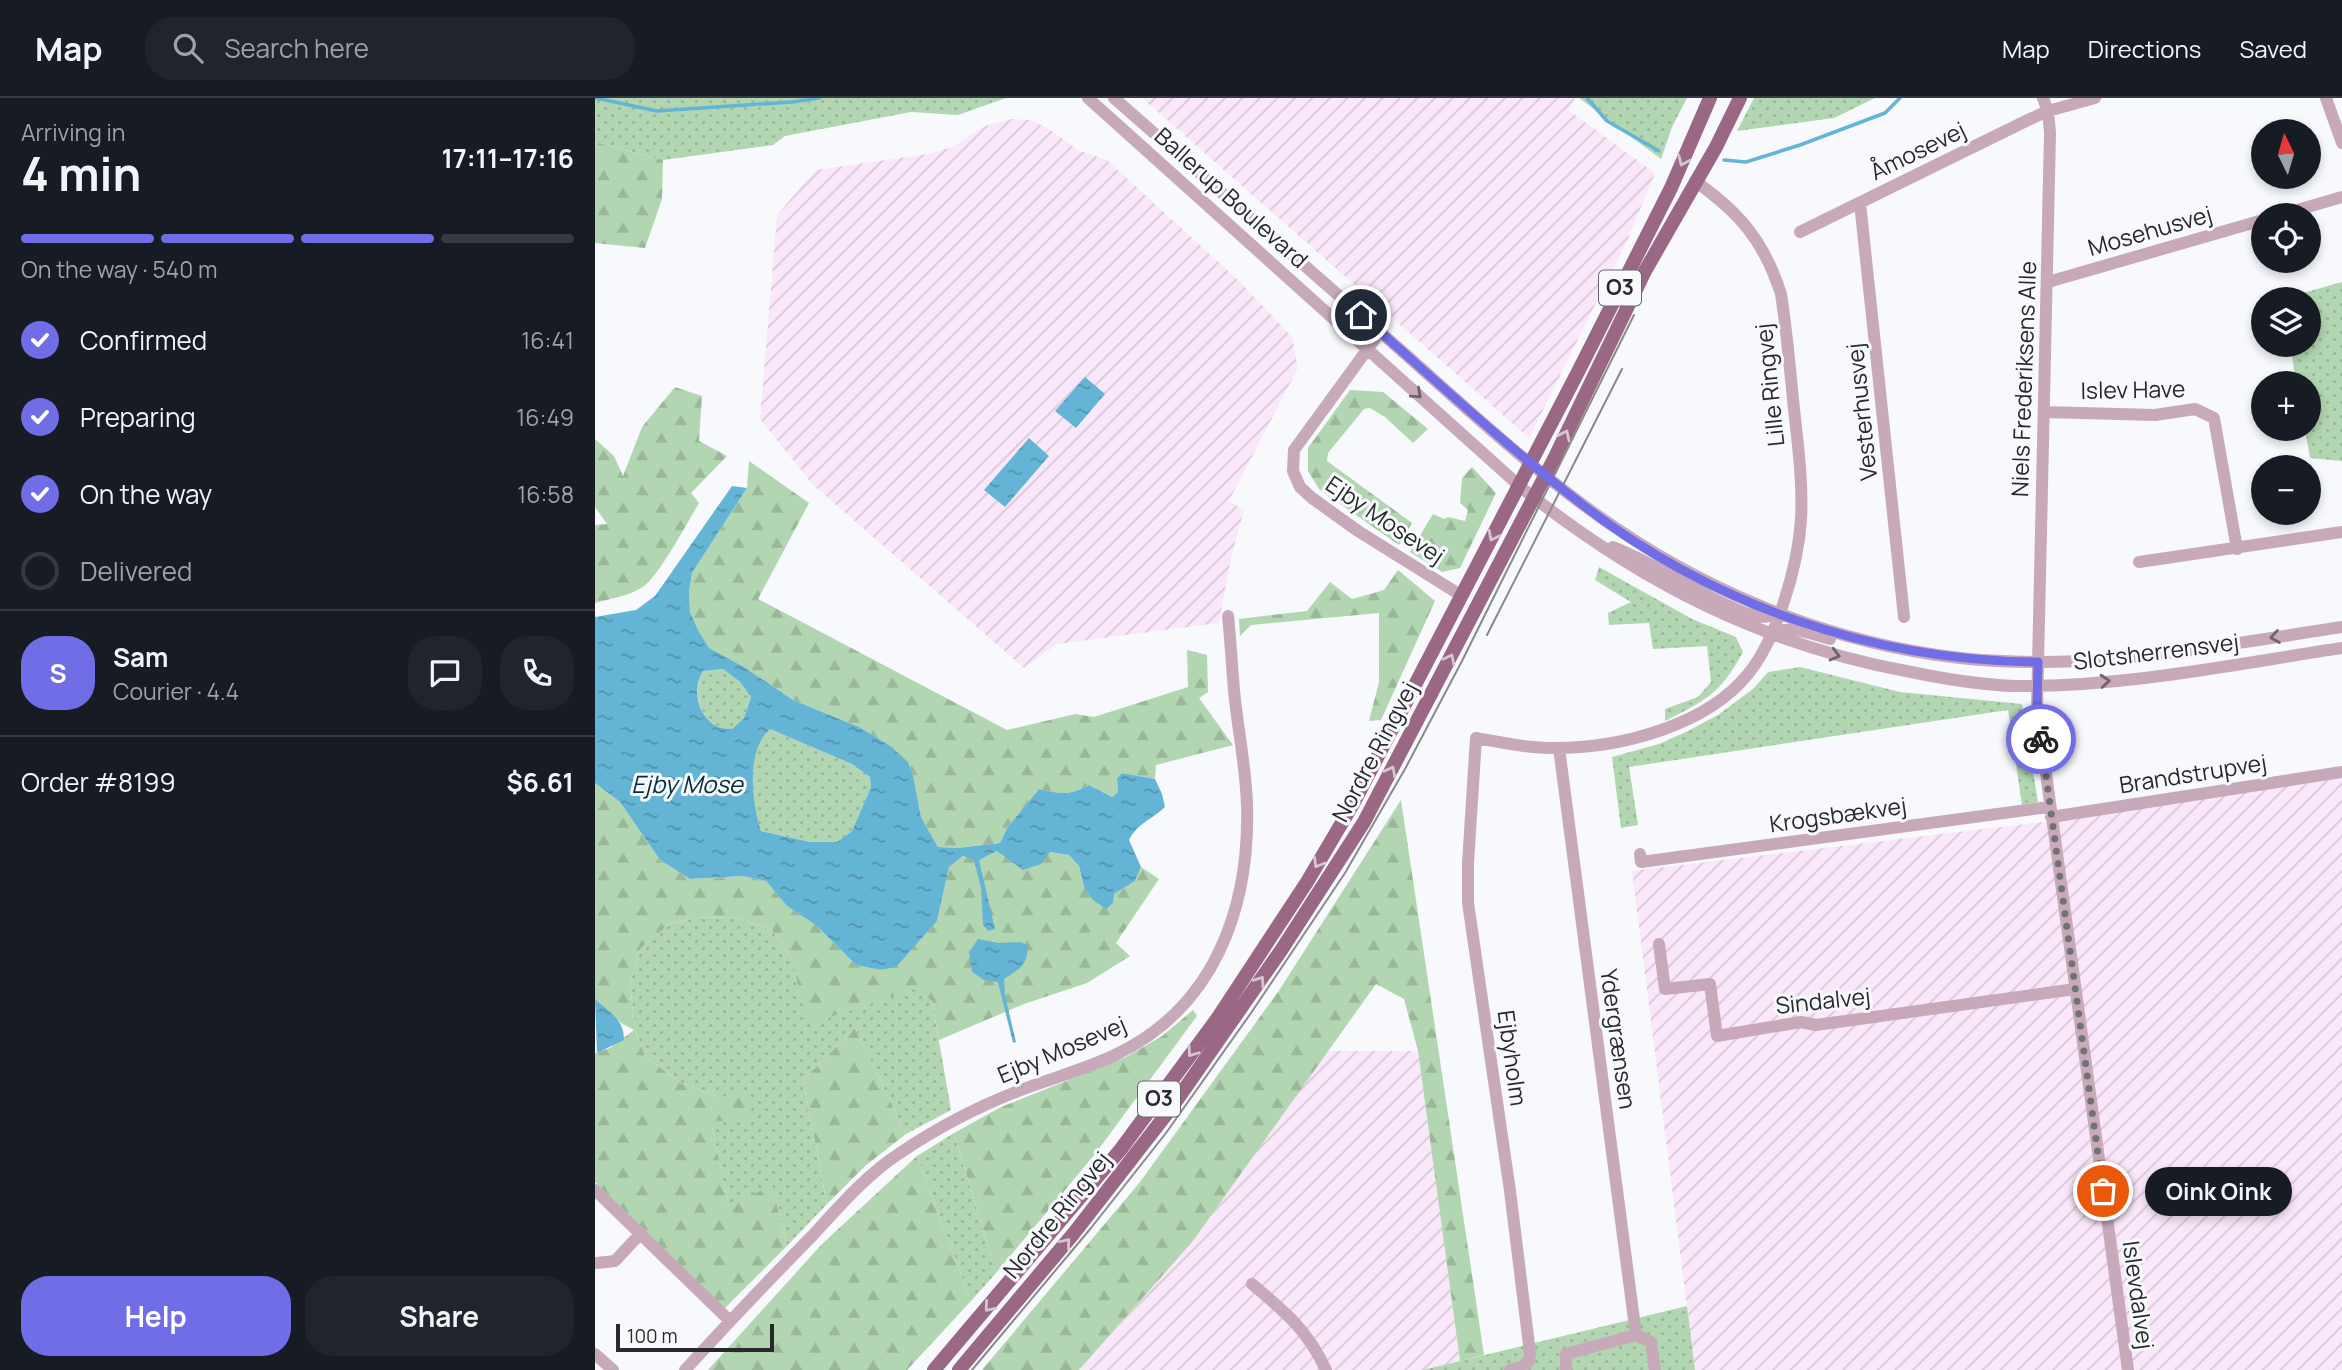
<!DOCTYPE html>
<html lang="en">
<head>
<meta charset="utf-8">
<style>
  :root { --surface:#171b24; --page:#20242c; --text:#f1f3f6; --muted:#9ea1a6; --line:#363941; --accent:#716de7 }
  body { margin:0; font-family:Manrope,sans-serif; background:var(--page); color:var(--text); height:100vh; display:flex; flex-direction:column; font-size:26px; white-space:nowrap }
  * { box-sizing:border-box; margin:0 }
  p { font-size:23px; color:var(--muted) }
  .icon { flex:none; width:38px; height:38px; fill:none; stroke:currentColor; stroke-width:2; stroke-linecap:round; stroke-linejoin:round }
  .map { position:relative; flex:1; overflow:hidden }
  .panel { display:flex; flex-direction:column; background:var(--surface); width:595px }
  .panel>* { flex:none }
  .needle { width:46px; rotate:355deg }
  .tools { position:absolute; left:1656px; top:21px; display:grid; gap:14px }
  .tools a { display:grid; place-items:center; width:70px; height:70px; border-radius:50%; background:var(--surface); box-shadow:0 4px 10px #0003; font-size:35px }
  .scale { position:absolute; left:21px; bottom:18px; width:158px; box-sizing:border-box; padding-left:7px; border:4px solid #28292a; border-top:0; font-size:19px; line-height:24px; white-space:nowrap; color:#28292a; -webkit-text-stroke:5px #f7f9fc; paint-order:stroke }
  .pin { position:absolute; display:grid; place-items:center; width:60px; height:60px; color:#fff; margin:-30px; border:4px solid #fff; border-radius:50%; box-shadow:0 2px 7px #0007 }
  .courier { position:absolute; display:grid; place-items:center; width:70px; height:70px; margin:-35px; border:5px solid #716de7; border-radius:50%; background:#fff; color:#222; box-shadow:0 2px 9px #0007 }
  .bubble { position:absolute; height:49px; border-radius:24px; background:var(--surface); box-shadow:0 4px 10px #0003; font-size:23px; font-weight:700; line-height:49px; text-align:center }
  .head em { font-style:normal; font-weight:700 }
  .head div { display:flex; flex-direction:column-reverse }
  .head { display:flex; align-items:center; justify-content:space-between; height:119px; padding:0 21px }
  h1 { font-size:46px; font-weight:700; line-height:52px }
  .bar { display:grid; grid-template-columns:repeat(4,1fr); gap:10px 7px; align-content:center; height:84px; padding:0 21px }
  .bar i { height:9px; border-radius:5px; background:var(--line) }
  .bar .active { background:var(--accent) }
  .bar p { grid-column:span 4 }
  .line { display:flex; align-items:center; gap:18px; padding:0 21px; border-top:2px solid var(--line) }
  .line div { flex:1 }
  .round { display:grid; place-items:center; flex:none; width:74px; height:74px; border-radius:28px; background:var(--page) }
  ol { padding:0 21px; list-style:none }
  li { display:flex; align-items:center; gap:21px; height:77px }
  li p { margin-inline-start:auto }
  li .icon { padding:7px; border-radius:50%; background:var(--accent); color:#fff; stroke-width:4 }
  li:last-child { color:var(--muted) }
  li i { width:38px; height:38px; border:4px solid var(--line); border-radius:50% }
  .primary-button { display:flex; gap:14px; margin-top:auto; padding:14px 21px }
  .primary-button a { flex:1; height:80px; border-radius:28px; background:var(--accent); color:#fff; font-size:28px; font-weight:700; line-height:80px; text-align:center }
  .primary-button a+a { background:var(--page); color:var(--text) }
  header { display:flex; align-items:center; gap:42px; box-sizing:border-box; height:98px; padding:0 35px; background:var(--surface); border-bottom:2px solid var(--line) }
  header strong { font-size:33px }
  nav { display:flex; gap:38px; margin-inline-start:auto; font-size:24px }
  .search { width:490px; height:63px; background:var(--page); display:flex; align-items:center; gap:18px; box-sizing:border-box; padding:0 24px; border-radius:28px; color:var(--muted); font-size:26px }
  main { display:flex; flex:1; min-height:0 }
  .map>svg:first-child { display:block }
</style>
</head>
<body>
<header>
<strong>Map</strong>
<div class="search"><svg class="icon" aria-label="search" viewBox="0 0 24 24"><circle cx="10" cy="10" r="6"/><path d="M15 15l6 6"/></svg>Search here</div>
<nav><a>Map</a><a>Directions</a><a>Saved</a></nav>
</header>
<main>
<section class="panel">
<div class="head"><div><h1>4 min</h1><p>Arriving in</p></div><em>17:11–17:16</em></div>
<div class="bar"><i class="active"></i><i class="active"></i><i class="active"></i><i></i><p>On the way · 540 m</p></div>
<ol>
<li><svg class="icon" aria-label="check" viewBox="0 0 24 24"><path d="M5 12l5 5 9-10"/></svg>Confirmed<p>16:41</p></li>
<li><svg class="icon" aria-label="check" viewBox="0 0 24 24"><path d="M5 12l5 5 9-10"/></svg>Preparing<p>16:49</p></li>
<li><svg class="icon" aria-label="check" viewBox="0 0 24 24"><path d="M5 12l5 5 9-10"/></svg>On the way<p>16:58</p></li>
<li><i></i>Delivered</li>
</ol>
<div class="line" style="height:126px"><b class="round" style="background:var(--accent);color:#fff">S</b><div><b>Sam</b><p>Courier · 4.4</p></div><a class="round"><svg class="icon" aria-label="chat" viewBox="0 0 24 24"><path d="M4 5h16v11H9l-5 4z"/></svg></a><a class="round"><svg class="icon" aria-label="phone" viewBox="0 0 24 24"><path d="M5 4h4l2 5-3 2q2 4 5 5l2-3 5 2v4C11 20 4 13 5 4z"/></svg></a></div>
<div class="line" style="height:91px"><div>Order #8199</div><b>$6.61</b></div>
<div class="primary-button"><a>Help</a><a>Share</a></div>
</section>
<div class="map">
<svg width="1747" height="1272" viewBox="0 0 1747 1272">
  <defs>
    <pattern id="industrial-furrows" width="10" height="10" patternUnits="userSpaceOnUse" patternTransform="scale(1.75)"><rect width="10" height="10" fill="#fae8fa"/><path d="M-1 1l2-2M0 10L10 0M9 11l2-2" fill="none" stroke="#d6c7d6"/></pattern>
    <pattern id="grass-dots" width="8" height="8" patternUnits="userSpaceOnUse" patternTransform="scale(1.75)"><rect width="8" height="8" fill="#b2d6b1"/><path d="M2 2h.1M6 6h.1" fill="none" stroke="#99b898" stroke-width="1.8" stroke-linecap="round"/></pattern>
    <pattern id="forest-firs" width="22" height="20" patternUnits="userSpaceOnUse" patternTransform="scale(1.75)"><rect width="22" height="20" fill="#b2d6b1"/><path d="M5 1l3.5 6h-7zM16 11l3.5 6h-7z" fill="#99b898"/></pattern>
    <pattern id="water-ripples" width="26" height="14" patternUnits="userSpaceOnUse" patternTransform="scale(1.75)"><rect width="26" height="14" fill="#64b4d5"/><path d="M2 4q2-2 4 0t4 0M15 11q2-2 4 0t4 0" fill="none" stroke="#5292ad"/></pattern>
  </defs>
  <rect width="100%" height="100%" fill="#f7f9fc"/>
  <path fill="url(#industrial-furrows)" d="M547,0h433l-7,12 87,63 -27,66 -99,199z
    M416,21l19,1 19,9 29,21 29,10 132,121 53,56 6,31 -69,133 15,9 -13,47 -12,66 -162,21 -33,24 -211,-183 -53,-66 17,-204 39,-45 112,-16 25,-7 29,-20z
    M1747,678v594h-647l-63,-499 435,-52z
    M732,953h91l42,310 -37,9h-344l114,-129z"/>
  <path fill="url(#grass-dots)" d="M0,0h411l-48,17 -47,-3 -126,24 -12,9 -110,15 -68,-18z
    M984,0h108l-15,29 -11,32z
    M1159,0h121l-41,20 -97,13z
    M1747,184v179l-32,-3 -5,-29h3v-46h-14l1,-5 -4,-33h17v-46h-26z
    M1004,469l93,52 44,18 7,15c-23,42 -37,48 -78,69v-12l33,-12 13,-15 -4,-36 -54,3 -4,-26 -40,2 -1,-12 23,-11 -36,-22z
    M1205,569l100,25 122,12 16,98 -16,3 -14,-95 -379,57 9,58 -17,3 -9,-71 47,-13 29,-13 30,-16 35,-26 15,-17z
    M128,571l17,13 11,15 -7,21 -12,11c-5,-1 -12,0 -16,-3 -19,-12 -23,-37 -13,-55z
    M175,631l82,35 18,13 1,10 -19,44 -15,11h-27l-49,-11c-10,-29 -17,-79 9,-102z
    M138,819l39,13 20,30 8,26 24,33 91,-31 17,13 19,109 -45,24 -51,-106 -52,52 24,124 -40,42 -15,-60 -43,22 -18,-86 8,-25 -39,-14 -35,-27 -10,-26 -5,-47 11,-35 28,-24 26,-6z
    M359,1035l42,140 -25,28 -54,-145z
    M1092,1208l8,64h-272z"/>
  <path fill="url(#forest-firs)" d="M0,44l68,18 -1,39 -17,49 -50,-5z
    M80,289l27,9 -3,45 28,15 -36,37 8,10c-11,18 -41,76 -58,85 -13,8 -31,11 -46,15v-78l12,-1 -12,-17v-68l19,17 9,20 19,-49z
    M755,292l33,2 45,37 -15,14 -28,-26 -15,-9 -6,1 -36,44 -1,8 85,62 -13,22 -80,-56 -11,-18v-23z
    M154,363l60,42 -51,96 249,131 68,-16 19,3 94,-30 -1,-37 20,5 1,37 -9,6 34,47 -77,20 -1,14 -33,-6 -5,5 1,14 -6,5 -23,-12c-20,11 -28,9 -50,4l-32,39 -7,15 -42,5 -20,-1 -17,-30 -7,-37 -25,-35 -30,-18 -66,-27 -49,-33 -35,-19 -11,-18 -8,-18 -1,-20 3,-19 55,-85z
    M877,369l24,26 -36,75 -18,4 -32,-20 23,-38 11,5 4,-2 17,4 3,-11 -8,-7 2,-25z
    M803,472l37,31 -54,119 -12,1 10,-39v-69l-128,12 -11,11 -1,-17 68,-8 23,-29 22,17 32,-9z
    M0,685l25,19 40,58 30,19 53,-3 23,5 21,25 30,20 39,39 24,5 16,-4 41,-45 12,-54 14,-11 16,3 18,-8 53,1 19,3 10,11 5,21 30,7 21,-13 6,-14 18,12 -43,64 14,13 -43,27 -63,21 -85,36 -7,-39 -17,-12 -91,30 -17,3 -15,-62 -20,-30 -39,-13 -38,1 -26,6 -28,24 -11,35 5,47 10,26 35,27 39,14 29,-4 3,25 -40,4 18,85 43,-22 15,61 -63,63 -129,-127v-129l15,-5 24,-18 -13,-7 -26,-24z
    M806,702l83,555 -24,6 -42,-310 -14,-52 -28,-15 -183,257 -114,129h-97l158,-188 138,-190z
    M598,912l4,6 -102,138 -99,119 -42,-140 47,-26 125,-50 36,-21z
    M260,930l51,106 -41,32 -38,38 -24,-124z
    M322,1058l54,145 -64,69h-199l114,-126z"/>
  <path fill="url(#water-ripples)" fill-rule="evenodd" d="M490,279l20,17 -29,34 -21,-17z
    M434,340l20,18 -44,51 -21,-17z
    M137,388l15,2 -55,85 -3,19 1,20 8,18 11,18 35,19 49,33 66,27 30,18 19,17 6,18 7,37 17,30 20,1 42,-5 7,-15 32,-39c22,5 30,7 50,-4l23,12 6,-5 -1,-14 5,-5 33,6 7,15 3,13c-14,13 -27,16 -36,33l12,27 -6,14 -21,13 -1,9 -7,6 -13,-9 -9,-13 -5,-21 -10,-11 -19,-3 -9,12 -18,6 -26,-19 -18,9 16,69 -7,2 -5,-6 -2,-37 -7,-28 -11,-4 -14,11 -12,54 -41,46 -16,3 -24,-5 -39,-39 -30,-20 -21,-25 -23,-5 -53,3 -30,-19 -40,-58 -25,-19v-166l41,-7 19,-14zM128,571l17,13 11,15 -7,21 -12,11c-5,-1 -12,0 -16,-3 -19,-12 -24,-37 -13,-55zM175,631l82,35 18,13 1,10 -19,44 -15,11h-27l-49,-11c-9,-28 -16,-80 9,-102z
    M383,841l20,4 22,-1 8,3c-1,21 -7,23 -24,34l1,16 11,47 -3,1 -15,-61 -14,-2 -12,-8 -3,-20z
    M0,901c15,14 29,20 29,41l-27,13z"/>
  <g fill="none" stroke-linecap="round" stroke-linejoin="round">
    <path stroke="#64b4d5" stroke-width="3.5" d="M1,0l61,13 135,-9 27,-4
      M992,0l20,23 52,30
      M1129,62l22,2 54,-17 85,-32 15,-15"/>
    <path stroke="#c7a9b9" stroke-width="12" d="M493,0l435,391c118,94 240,156 388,183 34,7 70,13 105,14 109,1 219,-22 326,-38
      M519,0c90,80 182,159 273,240 64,56 126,115 195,166 111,83 240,138 378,154 128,14 256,-12 382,-31
      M1448,0l5,13 2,22 -13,575 91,662
      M1731,0l16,45
      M1265,105l44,414
      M1685,117l62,-18
      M1205,134l230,-113 18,-8 47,-13
      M1453,184l215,-62
      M785,234l-86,118 -1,21 7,16 12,11 46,33 104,65
      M1449,314l111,3 40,-6 19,9 23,131
      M1018,449c39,15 74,39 112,57 10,4 20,10 31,12 7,2 14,0 21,-2
      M1544,464l203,-30
      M1175,537c20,-12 40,-1 60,4
      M964,650l77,587 -70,19v16
      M1456,719l291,-45
      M1045,756l1,8 408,-55
      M1064,846l6,45 45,-5 7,52 84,-14 15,3 259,-36
      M0,1092l135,131
      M2,1165l18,-2 26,-28
      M657,1186c34,29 55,45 74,86
      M1041,1237l15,7 4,28
      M0,1256l18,16
      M90,1272c41,-45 84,-90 127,-134 27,-29 54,-61 88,-83 37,-25 79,-47 121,-63 31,-12 65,-21 94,-35 99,-47 135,-146 132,-250 -1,-35 -8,-70 -12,-105 -3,-28 -4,-56 -7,-84
      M915,1272l11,-3 8,-6 1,-8 -20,-162 -42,-288v-40l8,-125c27,5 57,11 84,10 63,-1 147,-23 188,-74 29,-35 50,-109 53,-154 2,-37 -3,-74 -7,-111 -4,-38 -7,-77 -13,-115 -17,-53 -41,-81 -86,-113"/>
    <path stroke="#9a6784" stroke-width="14" d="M339,1272l187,-221 96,-130 90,-137 46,-78 226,-434 92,-182 39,-90
      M364,1272l115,-137 98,-126 110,-158 82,-127 190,-363 91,-188 71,-124 24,-49"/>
    <path stroke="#888a8c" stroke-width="2" d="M892,537l135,-266
      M377,1272l119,-142 75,-95 85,-120 94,-140 60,-104 57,-108 172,-346"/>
  </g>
  <defs><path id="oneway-chevron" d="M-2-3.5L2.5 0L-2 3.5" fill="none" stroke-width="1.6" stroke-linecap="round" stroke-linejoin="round" transform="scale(1.75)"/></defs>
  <g stroke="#d6c6d2">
    <use href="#oneway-chevron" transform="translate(1088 63) rotate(114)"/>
    <use href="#oneway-chevron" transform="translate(970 337) rotate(-64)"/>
    <use href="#oneway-chevron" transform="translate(898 438) rotate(117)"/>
    <use href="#oneway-chevron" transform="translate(855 561) rotate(-63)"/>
    <use href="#oneway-chevron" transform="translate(796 673) rotate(-62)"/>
    <use href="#oneway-chevron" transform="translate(723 765) rotate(120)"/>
    <use href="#oneway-chevron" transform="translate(665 883) rotate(-55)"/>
    <use href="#oneway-chevron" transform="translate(597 954) rotate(126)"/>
    <use href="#oneway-chevron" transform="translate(471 1145) rotate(-50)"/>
    <use href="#oneway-chevron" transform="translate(394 1209) rotate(131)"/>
  </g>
  <g stroke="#70636a">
    <use href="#oneway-chevron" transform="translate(822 296) rotate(42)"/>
    <use href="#oneway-chevron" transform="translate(1680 539) rotate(171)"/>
    <use href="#oneway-chevron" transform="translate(1240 557) rotate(15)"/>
    <use href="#oneway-chevron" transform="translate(1510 583) rotate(-5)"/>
  </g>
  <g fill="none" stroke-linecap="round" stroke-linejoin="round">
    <path stroke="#707274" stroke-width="7" stroke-dasharray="0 12.6" d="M1446,641l62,452"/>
    <path stroke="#716de7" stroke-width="9" d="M766,217c72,63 142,128 218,187 130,102 293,159 459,160l-1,46 4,31"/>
  </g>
  <g text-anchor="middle" stroke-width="6" stroke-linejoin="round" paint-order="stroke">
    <g fill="#f7f9fc" stroke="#666769" stroke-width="2">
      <rect x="1004" y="172.5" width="42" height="35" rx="5"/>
      <rect x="543" y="983.5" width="42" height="35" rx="5"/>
    </g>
    <g font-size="21" font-weight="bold" fill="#28292a">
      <text x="1025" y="197">O3</text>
      <text x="564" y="1008">O3</text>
    </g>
    <g font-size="23" fill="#28292a" stroke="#f7f9fc">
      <text transform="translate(1323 53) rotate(-26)" y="8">Åmosevej</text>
      <text transform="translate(636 100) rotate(42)" y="8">Ballerup Boulevard</text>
      <text transform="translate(1555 133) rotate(-16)" y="8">Mosehusvej</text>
      <text transform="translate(1429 281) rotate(-88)" y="8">Niels Frederiksens Alle</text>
      <text transform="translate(1175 287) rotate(-96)" y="8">Lille Ringvej</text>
      <text transform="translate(1538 292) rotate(-1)" y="8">Islev Have</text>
      <text transform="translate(1267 314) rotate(-96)" y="8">Vesterhusvej</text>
      <text transform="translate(790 422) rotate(34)" y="8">Ejby Mosevej</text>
      <text transform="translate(1561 554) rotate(-7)" y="8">Slotsherrensvej</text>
      <text transform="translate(780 654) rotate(-62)" y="8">Nordre Ringvej</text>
      <text transform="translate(1598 676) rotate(-9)" y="8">Brandstrupvej</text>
      <text transform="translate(1243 717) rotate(-8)" y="8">Krogsbækvej</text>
      <text transform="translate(1228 903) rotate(-6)" y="8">Sindalvej</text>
      <text transform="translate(1023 941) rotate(82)" y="8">Ydergrænsen</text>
      <text transform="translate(467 952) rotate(-23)" y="8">Ejby Mosevej</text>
      <text transform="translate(917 960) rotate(82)" y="8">Ejbyholm</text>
      <text transform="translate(462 1117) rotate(-51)" y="8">Nordre Ringvej</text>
      <text transform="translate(1543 1197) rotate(82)" y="8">Islevdalvej</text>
    </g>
    <g font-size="24" font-style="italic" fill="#072e3c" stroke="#f7f9fc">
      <text x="92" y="695">Ejby Mose</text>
    </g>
  </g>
</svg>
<div class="tools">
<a><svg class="needle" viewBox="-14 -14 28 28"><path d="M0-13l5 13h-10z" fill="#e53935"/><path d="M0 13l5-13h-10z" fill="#9ea1a6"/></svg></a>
<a><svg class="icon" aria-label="locate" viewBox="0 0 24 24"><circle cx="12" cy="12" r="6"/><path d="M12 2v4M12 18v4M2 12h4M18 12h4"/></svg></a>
<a><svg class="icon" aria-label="layers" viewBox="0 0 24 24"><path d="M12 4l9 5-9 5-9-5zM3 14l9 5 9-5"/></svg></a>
<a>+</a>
<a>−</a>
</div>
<div class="scale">100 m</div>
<div class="pin" style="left:1508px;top:1093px;background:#ea580c"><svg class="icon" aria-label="bag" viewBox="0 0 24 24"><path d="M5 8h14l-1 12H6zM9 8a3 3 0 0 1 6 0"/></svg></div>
<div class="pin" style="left:766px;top:217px;background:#1f2937"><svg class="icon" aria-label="home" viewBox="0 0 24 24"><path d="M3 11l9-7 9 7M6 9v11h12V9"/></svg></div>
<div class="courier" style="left:1446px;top:641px"><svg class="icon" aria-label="bike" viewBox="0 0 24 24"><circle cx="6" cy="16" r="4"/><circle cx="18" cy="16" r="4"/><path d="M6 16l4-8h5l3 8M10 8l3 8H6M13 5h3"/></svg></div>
<div class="bubble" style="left:1550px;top:1069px;width:147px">Oink Oink</div>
</div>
</main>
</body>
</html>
